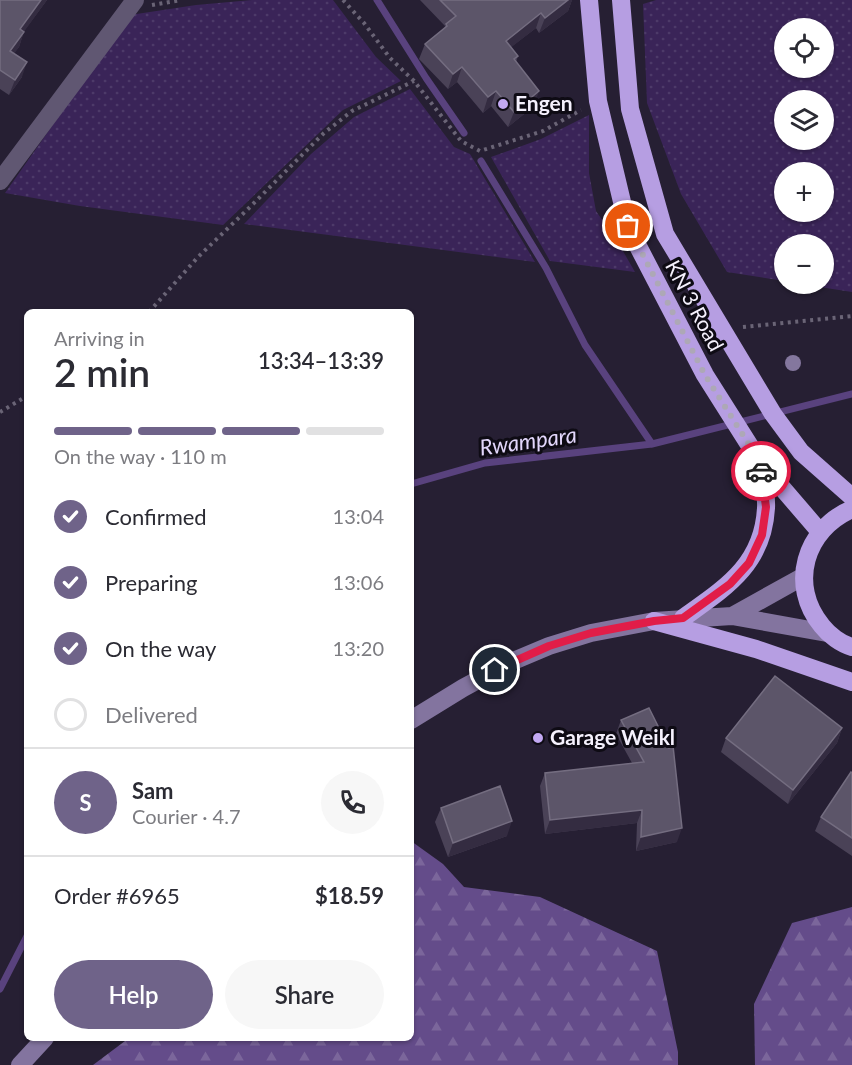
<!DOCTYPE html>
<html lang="en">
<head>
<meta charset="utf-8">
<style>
  :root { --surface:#fff; --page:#f7f7f7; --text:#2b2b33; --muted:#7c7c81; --line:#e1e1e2; --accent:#6f6389 }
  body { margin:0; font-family:Lato,sans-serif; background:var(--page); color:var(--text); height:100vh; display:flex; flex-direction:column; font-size:22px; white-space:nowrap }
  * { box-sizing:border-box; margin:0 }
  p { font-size:20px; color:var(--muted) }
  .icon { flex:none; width:33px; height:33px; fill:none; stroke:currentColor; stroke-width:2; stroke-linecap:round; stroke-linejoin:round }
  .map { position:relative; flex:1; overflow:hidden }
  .panel { position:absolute; left:24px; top:309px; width:390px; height:732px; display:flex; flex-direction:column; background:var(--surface); border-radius:9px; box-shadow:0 2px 4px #0004 }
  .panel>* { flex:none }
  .tools { position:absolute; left:774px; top:18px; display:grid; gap:12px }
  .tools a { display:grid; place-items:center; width:60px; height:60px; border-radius:50%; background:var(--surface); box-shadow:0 2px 4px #0004; font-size:30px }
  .pin { position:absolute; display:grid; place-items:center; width:51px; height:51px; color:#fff; margin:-26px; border:3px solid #fff; border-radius:50%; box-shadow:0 2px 6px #0007 }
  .courier { position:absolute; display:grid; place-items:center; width:60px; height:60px; margin:-30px; border:4px solid #e11d48; border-radius:50%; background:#fff; color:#222; box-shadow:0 2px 8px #0007 }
  .overview em { font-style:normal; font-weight:600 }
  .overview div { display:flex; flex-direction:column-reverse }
  .overview { display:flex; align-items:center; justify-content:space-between; height:102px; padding:0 30px }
  h1 { font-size:39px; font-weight:600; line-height:45px }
  .bar { display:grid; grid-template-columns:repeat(4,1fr); gap:9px 6px; align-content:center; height:72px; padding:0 30px }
  .bar i { height:8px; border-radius:4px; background:var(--line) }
  .bar .on { background:var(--accent) }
  .bar p { grid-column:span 4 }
  .line { display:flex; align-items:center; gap:15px; padding:0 30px; border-top:2px solid var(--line) }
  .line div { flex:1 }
  .round { display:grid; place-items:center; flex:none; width:63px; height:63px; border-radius:32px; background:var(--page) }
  ol { padding:0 30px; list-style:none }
  li { display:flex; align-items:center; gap:18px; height:66px }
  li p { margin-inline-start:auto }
  li .icon { padding:6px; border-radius:50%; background:var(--accent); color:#fff; stroke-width:4 }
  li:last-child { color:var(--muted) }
  li i { width:33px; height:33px; border:3px solid var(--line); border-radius:50% }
  .cta { display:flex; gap:12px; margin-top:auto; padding:12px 30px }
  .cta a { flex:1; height:69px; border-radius:36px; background:var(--accent); color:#fff; font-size:24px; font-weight:600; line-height:69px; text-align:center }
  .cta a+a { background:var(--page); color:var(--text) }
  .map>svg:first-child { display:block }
</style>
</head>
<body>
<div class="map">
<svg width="852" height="1065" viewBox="0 0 852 1065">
  <defs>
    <pattern id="grass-dots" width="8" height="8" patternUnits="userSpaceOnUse" patternTransform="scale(1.5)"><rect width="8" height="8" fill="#3a2458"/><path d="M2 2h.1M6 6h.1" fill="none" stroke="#4d3a69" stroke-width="1.8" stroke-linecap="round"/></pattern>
    <pattern id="forest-firs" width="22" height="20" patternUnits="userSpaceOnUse" patternTransform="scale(1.5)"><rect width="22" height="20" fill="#644c8a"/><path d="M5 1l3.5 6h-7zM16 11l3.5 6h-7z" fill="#7b669b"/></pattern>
  </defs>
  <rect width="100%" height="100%" fill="#261f33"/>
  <path fill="url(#grass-dots)" fill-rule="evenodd" d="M252,0h81l43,57 25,24 -58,29 -120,115 -143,-19 -75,-13 125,-178 66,-10z
    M656,0h196v292l-52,-8h24v-40h-40v37l-57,-9 -46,-78 -34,-91 -4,-99zM784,28h40v40h-40zM784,100h40v40h-40zM824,172v40h-40v-40z
    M410,89l44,58 16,7 65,108 -291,-38 67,-70 43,-37z
    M589,115v58l7,38 24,35 15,26 -85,-11 -59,-104 50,-18z"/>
  <path fill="url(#forest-firs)" d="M411,841l32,23 21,23 76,10 117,54 21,101v13h-585l36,-27h282z
    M852,907v158h-97l-1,-61 38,-81z"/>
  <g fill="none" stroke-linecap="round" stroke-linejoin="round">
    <path stroke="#59427e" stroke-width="7" d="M377,0l49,78 38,55
      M481,161l65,107 39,77 67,99
      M411,484l74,-21 167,-19 200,-50
      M0,989l27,-53"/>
    <path stroke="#6a6476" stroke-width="4" stroke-dasharray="3 4.5" stroke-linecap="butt" d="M343,0l21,23 26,35 24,23 47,60 19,10 63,-20 38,-21
      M152,5l29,-5
      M149,312l49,-55 51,-49 75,-75 28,-22 62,-30
      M743,327l109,-11
      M0,412l27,-16"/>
    <path stroke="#605772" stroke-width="18" d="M0,181l135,-181"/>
    <path stroke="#83749f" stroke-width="18" d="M732,616l72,-40
      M411,720l52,-32 48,-26 38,-16 42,-13 63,-12 78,-5 95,17
      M20,1065l25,-27"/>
    <path stroke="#b69ee2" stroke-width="18" d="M589,0l9,101 30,126 77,148 55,87 60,70
      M621,0l9,109 35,125 108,180 28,38 51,45
      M852,509c-47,20 -64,76 -30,117 7,9 19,18 30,21
      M683,618c42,-30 80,-53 83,-110 1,-15 -4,-32 -6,-46
      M654,621l102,28 96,33"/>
  </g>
  <circle fill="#84779e" cx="793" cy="363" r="8"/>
  <path fill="#4a4257" d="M0,0h47l-23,31 -5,16 -5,6 8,24 -13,18 -9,-6z
    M420,0h152l-4,11 -29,22 -3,-5 -25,19 7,9 -2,6 18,44 -26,21 -17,-21 -8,7 -26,-31 -9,7 -29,-30 6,-15 19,-15 1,-3z
    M649,708l28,134 -41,9 1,-28 -92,11 -5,-48 5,-13 87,-10 -16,-29 5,-14z
    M842,728l-5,15 -49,61 -67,-52 5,-14z
    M852,773v83l-37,-25 6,-14z
    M441,808l66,28 -59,21 -13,-35z"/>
  <path fill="#342c41" d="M41,0h6l-32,44 5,-15z
    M568,0h4l-4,11 -29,22 6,-15z
    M541,13l-5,15 -36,28 6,-15z
    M24,32l-5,15 -14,19 5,-15z
    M27,62l-5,15 -13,18 6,-15z
    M462,67l-5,15 -9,7 5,-15z
    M496,91l-5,15 -8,7 5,-16z
    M539,91l-5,15 -26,21 6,-15z
    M842,728l-5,15 -49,61 5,-14z
    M642,810l-5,13 -92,11 5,-14z
    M512,821l-5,15 -59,21 5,-14z
    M682,828l-5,14 -41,9 5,-14z"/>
  <path fill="#5c5569" stroke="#746d80" stroke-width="1.5" d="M0,0h41l-21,29 4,3 -14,19 17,11 -12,18 -15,-10z
    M440,0h128l-23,18 -4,-5 -35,28 12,15 -4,3 25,32 -25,21 -18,-21 -8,6 -26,-30 -9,7 -28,-30 22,-18 -1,-2 10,-8z
    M775,676l67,52 -49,62 -67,-52z
    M649,708l20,40 4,-2 9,82 -41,9 1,-27 -92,10 -5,-47 99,-11 -23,-42z
    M851,772l1,1v65l-31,-21z
    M500,786l12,35 -59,22 -12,-35z"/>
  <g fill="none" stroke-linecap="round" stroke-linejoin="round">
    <path stroke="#ada8b6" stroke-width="6" stroke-dasharray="0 10.8" d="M628,226l77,149 55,87 1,9"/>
    <path stroke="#e11d48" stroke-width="8" d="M495,670l54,-24 42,-13 63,-12 29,-3 47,-34 19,-21 13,-28 4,-28 -5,-36"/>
  </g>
  <g fill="#c2a8f2" stroke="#0e0b14" stroke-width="2">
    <circle cx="503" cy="104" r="6"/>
    <circle cx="538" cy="738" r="6"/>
  </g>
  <g text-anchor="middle" stroke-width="6" stroke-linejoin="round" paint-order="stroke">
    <g font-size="21" font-weight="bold" fill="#f5f1fd" stroke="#0e0b14" text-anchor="start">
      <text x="515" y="111">Engen</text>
      <text x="550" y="745">Garage Weikl</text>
    </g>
    <g font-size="21" fill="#f5f1fd" stroke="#0e0b14">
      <text transform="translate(694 306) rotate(62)" y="7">KN 3 Road</text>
    </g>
    <g font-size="22" font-style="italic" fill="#e2d6fb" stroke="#0e0b14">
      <text transform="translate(528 441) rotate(-8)" y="8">Rwampara</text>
    </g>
  </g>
</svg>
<div class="tools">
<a><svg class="icon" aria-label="locate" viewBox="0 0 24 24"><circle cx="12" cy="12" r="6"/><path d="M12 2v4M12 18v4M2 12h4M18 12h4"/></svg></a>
<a><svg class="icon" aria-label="layers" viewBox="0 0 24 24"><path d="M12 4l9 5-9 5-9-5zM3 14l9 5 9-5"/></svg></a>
<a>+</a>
<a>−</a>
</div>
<div class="pin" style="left:628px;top:226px;background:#ea580c"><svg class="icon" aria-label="bag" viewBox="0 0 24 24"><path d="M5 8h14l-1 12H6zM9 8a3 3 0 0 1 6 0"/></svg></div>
<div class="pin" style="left:495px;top:670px;background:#1f2937"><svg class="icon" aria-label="home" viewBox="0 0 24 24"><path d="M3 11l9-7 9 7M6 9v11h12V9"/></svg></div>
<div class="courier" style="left:761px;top:471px"><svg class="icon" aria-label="car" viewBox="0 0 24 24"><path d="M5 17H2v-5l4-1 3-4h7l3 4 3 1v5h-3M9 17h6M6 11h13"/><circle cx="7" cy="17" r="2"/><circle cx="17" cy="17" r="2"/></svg></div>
<section class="panel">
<div class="overview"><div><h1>2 min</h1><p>Arriving in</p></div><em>13:34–13:39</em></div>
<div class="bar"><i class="on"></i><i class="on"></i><i class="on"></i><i></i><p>On the way · 110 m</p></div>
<ol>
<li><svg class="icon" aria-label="check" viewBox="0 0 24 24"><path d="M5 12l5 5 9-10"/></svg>Confirmed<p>13:04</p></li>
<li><svg class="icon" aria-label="check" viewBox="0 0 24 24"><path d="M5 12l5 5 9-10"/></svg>Preparing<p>13:06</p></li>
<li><svg class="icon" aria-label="check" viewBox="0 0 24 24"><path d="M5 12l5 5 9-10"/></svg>On the way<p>13:20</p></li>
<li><i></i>Delivered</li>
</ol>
<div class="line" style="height:108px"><b class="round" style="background:var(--accent);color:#fff">S</b><div><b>Sam</b><p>Courier · 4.7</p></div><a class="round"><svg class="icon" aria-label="phone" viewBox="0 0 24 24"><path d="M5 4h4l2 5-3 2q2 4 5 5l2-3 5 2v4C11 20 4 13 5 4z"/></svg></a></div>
<div class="line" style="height:78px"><div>Order #6965</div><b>$18.59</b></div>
<div class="cta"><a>Help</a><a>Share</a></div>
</section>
</div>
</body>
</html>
